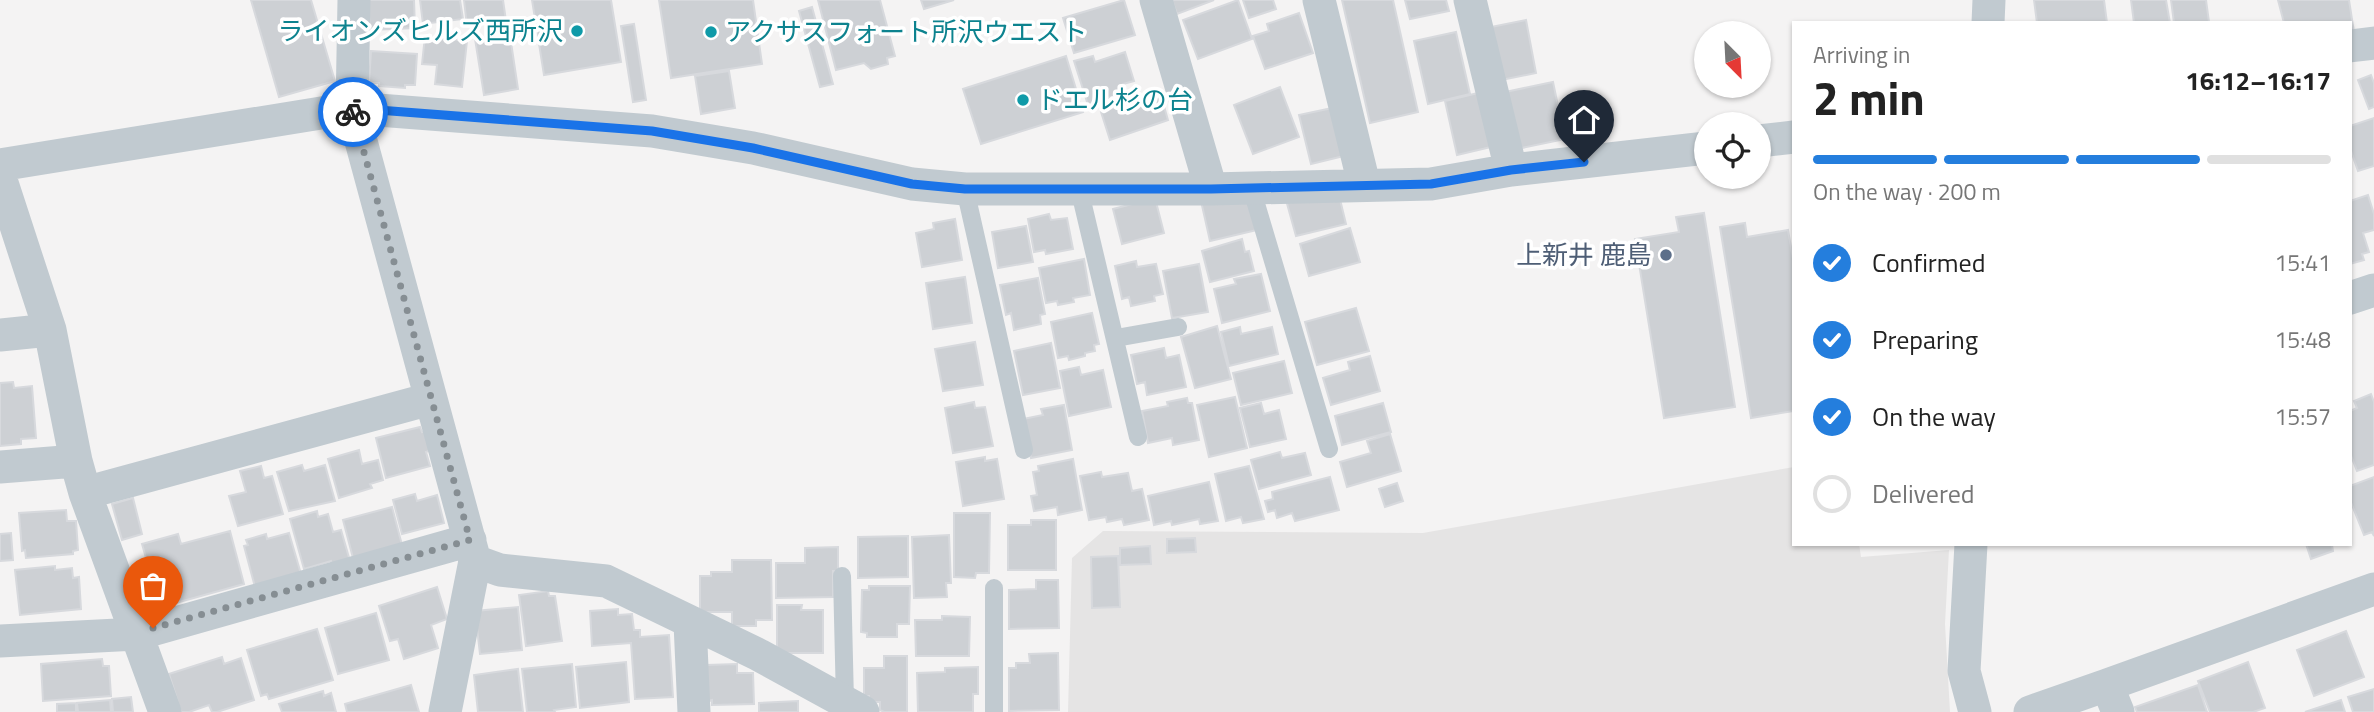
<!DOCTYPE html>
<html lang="en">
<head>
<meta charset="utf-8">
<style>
  :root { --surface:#fff; --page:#f6f6f6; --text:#222; --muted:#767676; --line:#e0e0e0; --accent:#247edd }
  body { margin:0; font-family:"Titillium Web","Noto Sans JP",sans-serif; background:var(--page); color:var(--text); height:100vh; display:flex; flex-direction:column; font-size:26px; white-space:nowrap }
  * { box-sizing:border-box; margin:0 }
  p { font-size:23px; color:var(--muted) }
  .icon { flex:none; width:38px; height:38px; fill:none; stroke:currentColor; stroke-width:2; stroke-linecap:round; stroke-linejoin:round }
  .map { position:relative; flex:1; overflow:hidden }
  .details { position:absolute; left:1792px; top:21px; width:560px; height:525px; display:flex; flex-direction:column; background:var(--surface); border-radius:0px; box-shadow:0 2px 5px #0004 }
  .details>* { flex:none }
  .needle { width:46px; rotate:156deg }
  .buttons { position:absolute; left:1694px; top:21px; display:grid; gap:14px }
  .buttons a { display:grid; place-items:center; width:77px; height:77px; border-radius:50%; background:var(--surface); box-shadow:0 2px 5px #0004; font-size:35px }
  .pin { position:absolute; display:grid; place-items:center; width:60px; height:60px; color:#fff; margin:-72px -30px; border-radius:50% 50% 50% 0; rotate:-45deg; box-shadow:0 0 7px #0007 }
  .pin .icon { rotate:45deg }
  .courier { position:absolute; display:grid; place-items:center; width:70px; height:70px; margin:-35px; border:5px solid #1a73e8; border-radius:50%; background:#fff; color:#222; box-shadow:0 2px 9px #0007 }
  .headline em { font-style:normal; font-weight:700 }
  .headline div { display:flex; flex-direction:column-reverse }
  .headline { display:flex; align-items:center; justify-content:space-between; height:119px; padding:0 21px }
  h1 { font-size:46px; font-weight:700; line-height:52px }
  .bar { display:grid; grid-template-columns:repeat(4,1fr); gap:10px 7px; align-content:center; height:84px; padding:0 21px }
  .bar i { height:9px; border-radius:5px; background:var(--line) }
  .bar .on { background:var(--accent) }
  .bar p { grid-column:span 4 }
  ol { padding:0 21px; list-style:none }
  li { display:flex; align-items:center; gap:21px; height:77px }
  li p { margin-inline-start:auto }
  li .icon { padding:7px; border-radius:50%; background:var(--accent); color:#fff; stroke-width:4 }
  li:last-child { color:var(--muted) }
  li i { width:38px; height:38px; border:4px solid var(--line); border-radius:50% }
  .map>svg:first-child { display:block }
</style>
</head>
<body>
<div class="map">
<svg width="2374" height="712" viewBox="0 0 2374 712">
  <rect width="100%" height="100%" fill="#f4f3f3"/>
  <path fill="#e5e4e4" d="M1794,467v77h65l2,13 88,-7 -4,74 5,88h-882l4,-154 31,-27 320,2z"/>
  <path fill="#cdd0d4" stroke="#d7d9dd" stroke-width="2" d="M251,0h60l24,81 -56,16z
    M368,0h46l1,28 -45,2z
    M420,0h40l3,19 -40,5z
    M464,0h39l3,21 -39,5z
    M532,0h79l10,62 -77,13z
    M659,0h94l9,64 -91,14z
    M818,0h62l15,56 -8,2 1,6 -17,5 -7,-6 -28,7z
    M921,0h33l-30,9z
    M1124,0l11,35 -61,18 -11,-35z
    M1172,0h42l-37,14z
    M1238,0l14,39 -54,20 -15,-39z
    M1243,0h30l3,9 -27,9z
    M1342,0h51l25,112 -48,11z
    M1405,0h41l3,11 -39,8z
    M2034,0h70l3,23h-70z
    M2131,0h35l4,23h-36z
    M2171,0h35l3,22 -35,1z
    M2278,0h71l5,32 -4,1v-10h-66z
    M812,7l21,77 -13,3 -21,-76z
    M1299,13l14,40 -48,16 -12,-33 16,-5 -2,-7z
    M1526,20l10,53 -40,8 -10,-53z
    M634,24l12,76 -13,2 -12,-76z
    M509,29l9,60 -34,6 -9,-56 18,-2 -1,-5z
    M1456,32l14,62 -42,10 -14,-63z
    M425,36l42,5 -5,46 -27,-3 2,-19 -15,-1z
    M371,51l46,3 -2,31h-10v3l-26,-2v-3h-10z
    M1125,52l9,29 -11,3 3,8 -38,13 -14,-44 19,-5 2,6z
    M1066,56l17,56 -102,32 -18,-55z
    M729,71l6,37 -34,6 -6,-38z
    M2371,75l3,8v24l-5,2 -11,-29z
    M1553,82l12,57 -48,10 -12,-57z
    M1280,87l19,50 -46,17 -19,-49z
    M1160,92l8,28 -58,20 -9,-28z
    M1478,93l13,54 -34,8 -12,-54z
    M1337,107l11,48 -37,9 -12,-49z
    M2374,118v48l-16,5 -8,-23v-22z
    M1337,187l9,37 -50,12 -10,-36z
    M1248,191l9,39 -47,11 -9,-40z
    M2368,195l6,19v16l-11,3 6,19 -7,2 2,6 -14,4v-63z
    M1155,198l9,35 -42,11 -9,-35z
    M1704,213l31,194 -71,11 -29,-179 44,-7 -3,-15z
    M1049,214l2,6 16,-2 6,31 -27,5 -1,-4 -11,2 -6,-33z
    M955,219l7,41 -40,7 -6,-34 18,-4 -1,-6z
    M1745,223l2,14 41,-7 6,34v147l-43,7 -31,-191z
    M1026,226l7,36 -35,6 -6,-36z
    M1350,228l10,34 -51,14 -9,-32z
    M1242,239l3,13 4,-1 5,20 -44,11 -8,-31z
    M1084,259l6,36 -17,3 1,4 -16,3 -1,-4 -11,2 -7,-35z
    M1136,261l1,6 19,-3 7,30 -9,2 1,5 -24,5 -2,-9 -7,2 -7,-33z
    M1199,264l9,48 -36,6 -9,-47z
    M1261,274l9,37 -48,12 -8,-34 22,-5 -2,-5z
    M965,277l7,46 -39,6 -7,-46z
    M1038,278l7,36 -5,1 1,9 -27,6 -3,-17 -5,2 -6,-30z
    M1356,308l13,43 -52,14 -12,-43z
    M1092,313l7,31 -5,1 1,6 -10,2v3l-16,4 -1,-4 -10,2 -7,-36z
    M1217,326l14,53 -36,9 -14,-51z
    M1240,327l1,7 31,-7 6,27 -49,12 -8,-34z
    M975,342l8,43 -40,6 -8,-42z
    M1051,343l9,45 -37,7 -9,-44z
    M1164,348l2,10 13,-3 7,32 -39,8 -2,-13 -8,2 -6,-29z
    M1370,356l10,35 -49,14 -8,-27 27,-8 -2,-8z
    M1284,361l8,32 -51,12 -8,-32z
    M1079,367l2,8 22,-5 8,37 -42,9 -9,-45z
    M13,382l1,6 18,-2 4,52 -15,1v5l-21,2v-63z
    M2371,394l3,8v63l-17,6 -7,-18v-42l7,-3 -3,-7z
    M1235,397l12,51 -38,9 -12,-52z
    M1187,398l1,5h4l7,37 -26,5 -1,-7 -24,5 -6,-32 26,-5 -1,-4z
    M974,402l1,6 10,-1 8,39 -40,7 -8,-45z
    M1261,403l3,11 15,-4 7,29 -36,8 -10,-39z
    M1383,403l8,29 -49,13 -7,-29z
    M1064,405l8,45 -41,8 -8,-39 20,-4 -2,-6z
    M420,427l2,5 5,-1 5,19 -6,2 4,14 -44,12 -10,-40z
    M1390,434l11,37 -54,16 -7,-25 31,-9 -4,-12z
    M359,450l3,14 16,-4 5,20 -13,4 2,4 -33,10 -11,-39z
    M1280,452l2,6 23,-5 6,22 -52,14 -8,-29z
    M985,457v4l12,-2 7,40 -41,7 -7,-44z
    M1073,459l9,51 -24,5 -1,-8 -23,4 -3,-15 6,-1 -4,-23 6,-1 -1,-5z
    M302,465l2,6 21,-6 10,36 -46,10 -12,-39z
    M261,466l3,12 8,-2 11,38 -45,12 -9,-30 17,-4 -6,-21z
    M1249,466l15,53 -21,4 -2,-6 -15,4 -11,-47z
    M1101,472l1,5 26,-4 4,18 10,-2 7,31 -25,5 -2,-6 -15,3 -1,-5 -17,3 -9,-44z
    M1330,477l9,33 -44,11 -3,-8 -15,5 -2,-8 -7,2 -3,-11 8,-2 -1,-7z
    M2374,477v59l-2,-4 -8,3 -14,-35v-14z
    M1209,482l9,39 -18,3 -1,-5 -27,6 -1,-4 -17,4 -6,-29z
    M1397,483l6,18 -18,6 -6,-18z
    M415,494l2,7 20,-6 7,28 -42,11 -9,-34z
    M133,498l9,36 -20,6 -10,-36z
    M392,507l10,38 -49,13 -10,-38z
    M66,510l1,11h9l2,29 -5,1v3l-47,4 -1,-8 -3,1 -3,-38z
    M317,511l1,6 10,-3 5,18 8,-2 9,31 -18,5 -1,-5 -27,8 -14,-50z
    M954,513h36l-1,60h-13l-1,5 -21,-1z
    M1031,520h25v50h-48v-45h23z
    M230,531l14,53 -79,22 -5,-21 -6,1 -12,-42 36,-10 3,10z
    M11,533l2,27 -13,1v-27z
    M289,533l12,41 -46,13 -11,-41 4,-1 -2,-5 20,-6 1,5z
    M949,535l2,48h-5l1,14 -33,1 -2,-61z
    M908,536v41l-50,1v-41z
    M1195,538l1,14 -29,1v-14z
    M2306,544h29l-3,1 1,6 -22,8z
    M1150,546l1,18 -31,1v-17z
    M838,547v24h-5v26l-57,1v-35h29v-15z
    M1118,556l2,51 -28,1 -1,-51z
    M732,560h39l1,60h-16v6h-24v-14h-32v-36h11v-4h21z
    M55,566v4l17,-2 1,10 6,-1 2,32 -61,6 -5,-45z
    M1036,580h22l1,48 -50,1v-39l27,-1z
    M869,586h41l-1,38h-12v13h-30v-4l-6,-1 1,-42h7z
    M437,587l10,32 -16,6 7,23 -34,11 -6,-20 -8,2 -11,-35z
    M548,591l1,5h6l7,45 -36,5 -7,-51z
    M777,605h25l-1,5h22v43h-46z
    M518,607l4,43 -42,4 -5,-43z
    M618,609v6l14,-1 2,16h6v7l29,-2 4,62 -38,2 -4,-56 -39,3 -2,-35z
    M376,613l13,47 -51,14 -13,-46z
    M942,616l28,1 -1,39h-53l-1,-36h27z
    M317,629l16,51 -64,19 -2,-5 -6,2 -14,-46z
    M2346,631l18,46 -50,19 -17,-46z
    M1058,653l1,57 -50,1v-43h7v-5h14l-1,-9z
    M884,656h23v56h-23l-4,-2v-8h-11v-6h-5v-28h20z
    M222,657l2,7 17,-6 13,42 -37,12h-5l-3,-7 -20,7h-8l-12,-38z
    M102,659l1,7h6l2,30 -68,5 -2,-37z
    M626,662l3,40 -49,6 -4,-41z
    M2248,662l17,46 -12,4h-43l-12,-31z
    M572,664l4,43 -22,3 1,2h-28l-5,-43z
    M737,664v9h16l1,31 -42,1v-5l-4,1 -1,-36z
    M978,667v27h-5v18h-55l-1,-39 28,-1v-4z
    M518,669l5,43h-45l-4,-37z
    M411,685l8,27h-72l-2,-8z
    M2198,685l9,27h-70l-2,-5z
    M2374,689v23h-21l-5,-15z
    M323,691l1,5 7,-3 5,19h-54l-3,-8z
    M131,697l2,15h-20l-1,-13z
    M110,700l1,12h-33l-1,-9z
    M2341,700l4,12h-40z
    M798,701v11h-39v-9z
    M76,703v9h-19v-8z"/>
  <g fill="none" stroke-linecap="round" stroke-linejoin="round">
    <path stroke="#c1cad0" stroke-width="18" d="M1251,187l78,262
      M1079,188l59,249
      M965,189l59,261
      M1116,338l62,-11
      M842,576l3,126
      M994,712v-124"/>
    <path stroke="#c1cad0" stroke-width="33" d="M354,0l-2,108 123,453 -30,151
      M1156,0l55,189
      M1319,0l45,184
      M1470,0l41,170
      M1988,23l1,-23
      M2350,46l24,-3
      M1759,141l35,-4
      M0,165l352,-57 300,23 101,17 159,36 53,5h246l220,-5 80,-14 195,-22
      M0,177l50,153 26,131 9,32 80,219
      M2350,298l24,-8
      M0,335l50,-5
      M0,467l76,-6
      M85,493l345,-94
      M1971,544l-7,127 11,41
      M475,561l25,9 106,11 153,74 104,57
      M690,623l4,89
      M0,641l137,-7 333,-94
      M2107,685l267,-96
      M2030,712l77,-27 11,27"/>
  </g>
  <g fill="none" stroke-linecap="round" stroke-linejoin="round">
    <path stroke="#868e93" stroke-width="7" stroke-dasharray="0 12.6" d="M153,628l317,-88 -117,-428"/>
    <path stroke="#1a73e8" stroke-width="9" d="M353,112l-1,-4 300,23 101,17 159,36 53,5h246l220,-5 80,-14 73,-8"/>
  </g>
  <g fill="#0f9aa8" stroke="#fff" stroke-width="2.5">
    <circle cx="577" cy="31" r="7"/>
    <circle cx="711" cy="32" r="7"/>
    <circle cx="1023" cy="100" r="7"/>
  </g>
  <circle fill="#5c6f8a" stroke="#fff" stroke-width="2.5" cx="1666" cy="255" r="7"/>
  <g text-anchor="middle" stroke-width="7" stroke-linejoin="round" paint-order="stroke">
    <g font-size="26" fill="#0d838f" stroke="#fff" text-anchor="start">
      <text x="563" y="40" text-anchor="end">ライオンズヒルズ西所沢</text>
      <text x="725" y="41">アクサスフォート所沢ウエスト</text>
      <text x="1037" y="109">ドエル杉の台</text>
    </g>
    <g font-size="26" fill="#4e5e75" stroke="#fff" text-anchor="end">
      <text x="1652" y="264">上新井 鹿島</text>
    </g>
  </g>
</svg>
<div class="buttons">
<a><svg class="needle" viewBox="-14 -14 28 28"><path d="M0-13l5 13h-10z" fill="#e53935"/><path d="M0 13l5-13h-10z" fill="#767676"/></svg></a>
<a><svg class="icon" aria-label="locate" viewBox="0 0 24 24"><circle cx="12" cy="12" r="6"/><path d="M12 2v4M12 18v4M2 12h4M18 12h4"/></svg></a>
</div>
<div class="pin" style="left:153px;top:628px;background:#ea580c"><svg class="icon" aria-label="bag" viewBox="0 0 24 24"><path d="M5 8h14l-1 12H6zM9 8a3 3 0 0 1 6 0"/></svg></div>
<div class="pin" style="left:1584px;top:162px;background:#1f2937"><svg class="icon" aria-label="home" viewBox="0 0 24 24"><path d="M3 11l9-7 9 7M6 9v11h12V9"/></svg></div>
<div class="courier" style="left:353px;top:112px"><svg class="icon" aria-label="bike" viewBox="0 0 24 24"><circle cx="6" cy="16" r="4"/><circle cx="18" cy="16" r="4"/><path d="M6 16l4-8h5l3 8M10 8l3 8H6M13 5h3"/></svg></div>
<section class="details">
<div class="headline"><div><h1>2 min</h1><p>Arriving in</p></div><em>16:12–16:17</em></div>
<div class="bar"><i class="on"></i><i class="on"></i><i class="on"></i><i></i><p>On the way · 200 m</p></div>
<ol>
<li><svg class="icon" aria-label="check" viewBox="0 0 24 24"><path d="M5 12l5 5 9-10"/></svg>Confirmed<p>15:41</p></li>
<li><svg class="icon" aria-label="check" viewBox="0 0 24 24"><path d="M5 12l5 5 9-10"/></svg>Preparing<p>15:48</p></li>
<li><svg class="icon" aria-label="check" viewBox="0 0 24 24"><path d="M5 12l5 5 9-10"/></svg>On the way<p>15:57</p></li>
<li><i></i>Delivered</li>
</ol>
</section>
</div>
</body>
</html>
